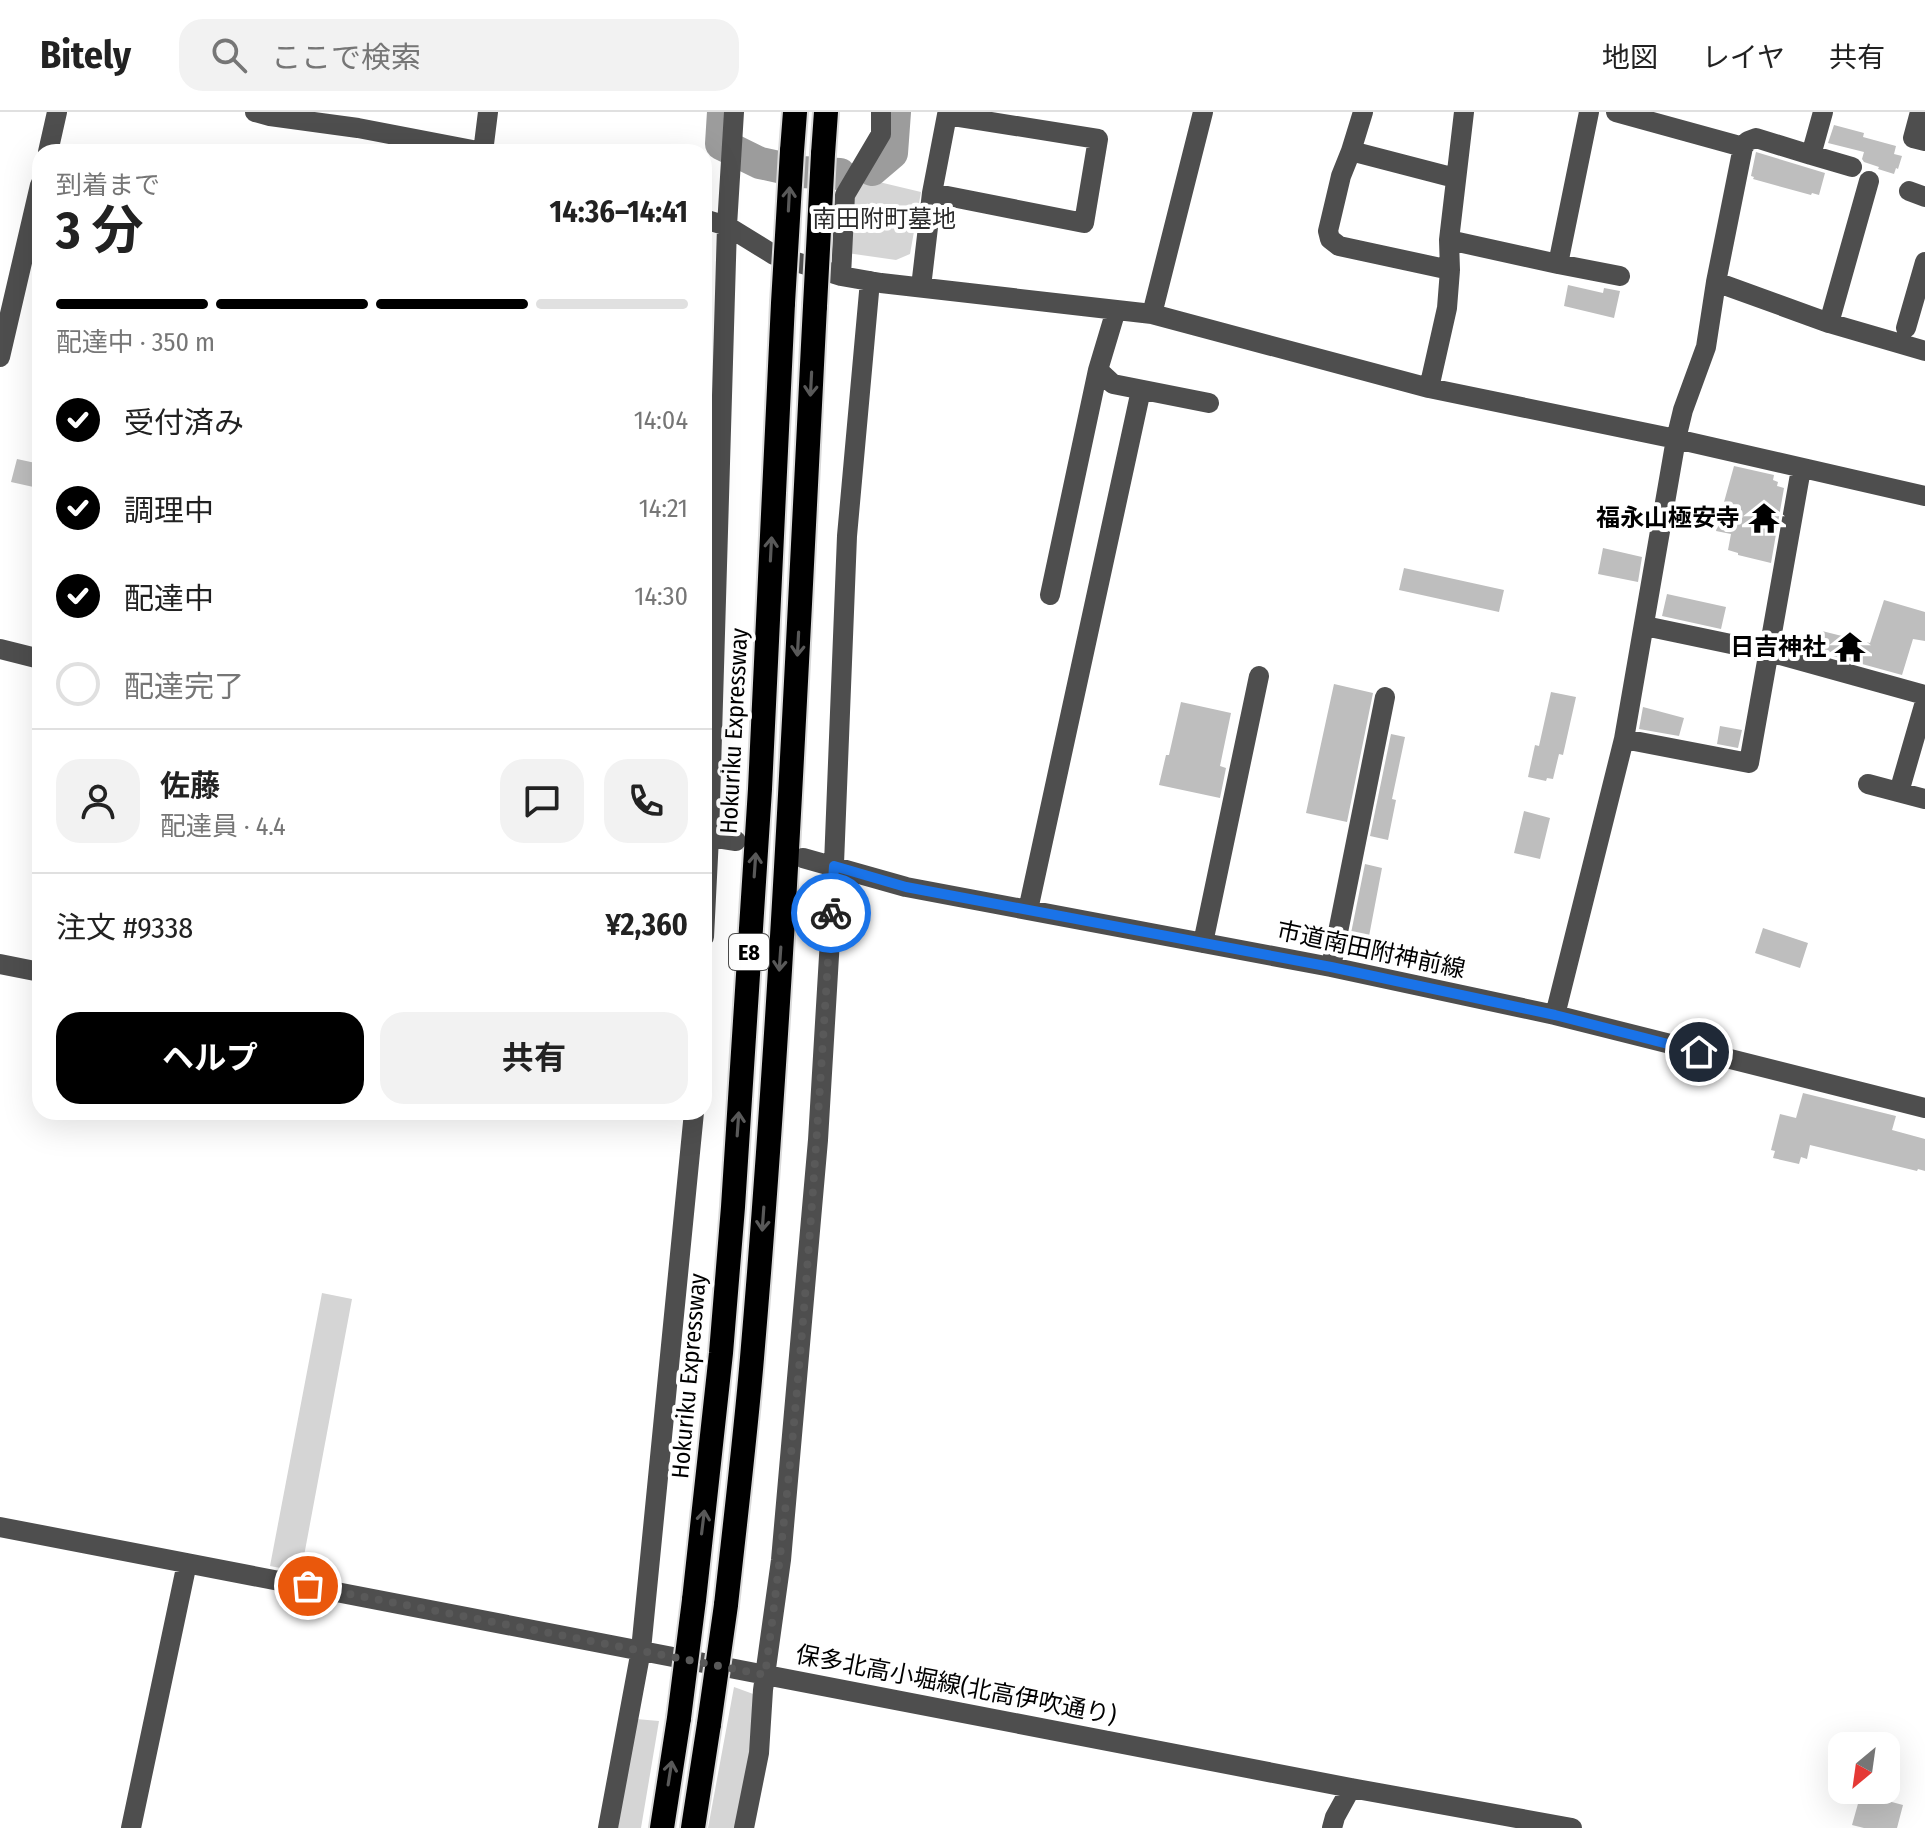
<!DOCTYPE html>
<html lang="ja">
<head>
<meta charset="utf-8">
<style>
  :root { --surface:#fff; --page:#f2f2f2; --text:#222; --muted:#767676; --line:#e0e0e0; --accent:#000 }
  body { margin:0; font-family:"Fira Sans Condensed","Noto Sans JP",sans-serif; background:var(--page); color:var(--text); height:100vh; display:flex; flex-direction:column; font-size:30px; white-space:nowrap }
  * { box-sizing:border-box; margin:0 }
  p { font-size:26px; color:var(--muted) }
  .icon { flex:none; width:44px; height:44px; fill:none; stroke:currentColor; stroke-width:2; stroke-linecap:round; stroke-linejoin:round }
  .map { position:relative; flex:1; overflow:hidden }
  .drawer { position:absolute; left:32px; top:32px; width:680px; height:976px; display:flex; flex-direction:column; background:var(--surface); border-radius:24px; box-shadow:0 8px 32px #0002 }
  .drawer>* { flex:none }
  .needle { width:52px; rotate:209deg }
  .buttons { position:absolute; left:1828px; top:1620px; display:grid; gap:16px }
  .buttons a { display:grid; place-items:center; width:72px; height:72px; border-radius:16px; background:var(--surface); box-shadow:0 8px 32px #0002; font-size:40px }
  .pin { position:absolute; display:grid; place-items:center; width:68px; height:68px; color:#fff; margin:-34px; border:4px solid #fff; border-radius:50%; box-shadow:0 2px 8px #0007 }
  .courier { position:absolute; display:grid; place-items:center; width:80px; height:80px; margin:-40px; border:6px solid #1a73e8; border-radius:50%; background:#fff; color:#222; box-shadow:0 2px 10px #0007 }
  .overview em { font-style:normal; font-weight:700 }
  .overview div { display:flex; flex-direction:column-reverse }
  .overview { display:flex; align-items:center; justify-content:space-between; height:136px; padding:0 24px }
  h1 { font-size:52px; font-weight:700; line-height:60px }
  .bar { display:grid; grid-template-columns:repeat(4,1fr); gap:12px 8px; align-content:center; height:96px; padding:0 24px }
  .bar i { height:10px; border-radius:6px; background:var(--line) }
  .bar .active { background:var(--accent) }
  .bar p { grid-column:span 4 }
  .line { display:flex; align-items:center; gap:20px; padding:0 24px; border-top:2px solid var(--line) }
  .line div { flex:1 }
  .round { display:grid; place-items:center; flex:none; width:84px; height:84px; border-radius:24px; background:var(--page) }
  ol { padding:0 24px; list-style:none }
  li { display:flex; align-items:center; gap:24px; height:88px }
  li p { margin-inline-start:auto }
  li .icon { padding:8px; border-radius:50%; background:var(--accent); color:#fff; stroke-width:4 }
  li:last-child { color:var(--muted) }
  li i { width:44px; height:44px; border:4px solid var(--line); border-radius:50% }
  .button { display:flex; gap:16px; margin-top:auto; padding:16px 24px }
  .button a { flex:1; height:92px; border-radius:24px; background:var(--accent); color:#fff; font-size:32px; font-weight:700; line-height:92px; text-align:center }
  .button a+a { background:var(--page); color:var(--text) }
  header { display:flex; align-items:center; gap:48px; box-sizing:border-box; height:112px; padding:0 40px; background:var(--surface); border-bottom:2px solid var(--line) }
  header strong { font-size:38px }
  nav { display:flex; gap:44px; margin-inline-start:auto; font-size:28px }
  .search { width:560px; height:72px; background:var(--page); display:flex; align-items:center; gap:20px; box-sizing:border-box; padding:0 28px; border-radius:24px; color:var(--muted); font-size:30px }
  .map>svg:first-child { display:block }
</style>
</head>
<body>
<header>
<strong>Bitely</strong>
<div class="search"><svg class="icon" aria-label="search" viewBox="0 0 24 24"><circle cx="10" cy="10" r="6"/><path d="M15 15l6 6"/></svg>ここで検索</div>
<nav><a>地図</a><a>レイヤ</a><a>共有</a></nav>
</header>
<div class="map">
<svg width="1925" height="1716" viewBox="0 0 1925 1716">
  <rect width="100%" height="100%" fill="#fff"/>
  <path fill="#d5d5d5" d="M858,65l63,15 -11,62 -14,6 -49,-7z
    M322,1181l30,6 -51,273 -31,-6z
    M734,1575l22,8 -2,64 -14,69h-32z
    M636,1607l23,2 -18,107h-23z"/>
  <g fill="none" stroke-linecap="round" stroke-linejoin="round">
    <path stroke="#9c9c9c" stroke-width="32" d="M723,0l-2,32 39,19 41,9 39,2
      M872,58l20,-17 3,-41"/>
  </g>
  <path fill="#bebebe" d="M1834,13l30,8 -1,4 33,9 -2,8 8,2 -4,13 -2,-1 -2,6 -16,-5 1,-2 -15,-5 -2,-3 2,-7 -36,-9z
    M1756,40l69,21 -6,22 -7,-2 -1,2 -58,-16 1,-2 -3,-1z
    M1568,173l35,8 1,-5 16,3 -6,27 -50,-12z
    M17,347l23,5v15l-2,9 -27,-6z
    M1734,354l40,9 -1,5 5,2 -1,4 7,2 -13,75 -33,-8v-2l-10,-3 3,-16 -15,-3z
    M1603,436l39,9 -4,25 -40,-8z
    M1404,456l100,22 -5,22 -100,-22z
    M1667,482l59,13 -5,22 -59,-13z
    M1884,488l41,12v29l-12,-2 -11,36 -98,-27 3,-10 13,3 2,-10 48,12z
    M1334,572l39,9 -26,129 -41,-9z
    M1551,580l25,5 -13,58 -4,-1 -6,25 -6,-1 -1,3 -18,-4 7,-32 4,1z
    M1181,590l50,11 -11,53 6,2 -6,30 -61,-13 7,-30h3z
    M1643,595l41,11 -5,18 -40,-7z
    M1720,614l22,4 -4,18 -21,-4z
    M1391,622l14,3 -13,62 4,1 -8,40 -18,-4z
    M1524,699l26,7 -10,41 -26,-6z
    M1365,752l17,4 -16,84 -18,-4z
    M1763,816l45,15 -8,25 -45,-15z
    M1803,981l93,23 -4,14 33,9v32l-7,-2 -1,2 -107,-26 -3,14 -6,-2 -2,7 -26,-6 2,-7 -4,-1 9,-36 16,4z
    M1875,1678l15,3 -2,8 15,4 -6,23h-33l-12,-3 9,-32 12,4z"/>
  <g fill="none" stroke-linecap="round" stroke-linejoin="round">
    <defs>
      <path id="highway" d="M792,39l3,-39
        M823,42l3,-42
        M694,1488l27,-247 12,-146 27,-418 23,-486
        M726,1493c9,-82 19,-165 26,-247 30,-350 45,-701 63,-1052
        M662,1716l17,-110
        M693,1716l16,-104"/>
    </defs>
    <use href="#highway" stroke="#dbdbdb" stroke-width="28"/>
    <path stroke="#4e4e4e" stroke-width="20" d="M255,0l15,4 88,12 125,24
      M1920,0l-7,26 12,3
      M1743,35l5,-6 8,-3 55,17 12,-43
      M1351,39l12,-39
      M48,40l9,-40
      M483,40l5,-40
      M1811,43l41,12
      M1909,79l16,6
      M704,107l23,7 47,29 67,21 40,7 271,31 277,74 247,51 249,57
      M1449,128l109,24 31,-152
      M1558,152l62,12
      M1450,158l-111,-24 -9,-7 -2,-8 13,-55 10,-25 104,27
      M841,164l4,-81 36,-61v-22
      M1716,170l113,41 96,28
      M921,175l11,-94 15,-78 151,24 -14,84 -152,-30
      M1152,202l51,-202
      M1829,211l40,-142
      M1906,216l19,-66
      M0,245l40,-172
      M1098,258l15,14 96,19
      M1429,276l18,-80 3,-38 -1,-30 15,-128
      M1050,483l48,-225 18,-60
      M1645,514l124,26 156,43
      M0,537l40,10
      M1624,627l125,24 52,-294
      M1868,672l57,15
      M1899,680l26,-90
      M704,724l32,5
      M803,746l103,29 425,80 224,48 370,93
      M1028,798l113,-520
      M704,825l5,-100 18,-611 7,-114
      M1203,831l56,-267
      M0,852l40,8
      M1331,855l54,-270
      M1555,903l69,-276 52,-300 7,-29 23,-63 10,-65 27,-135 -127,-35
      M0,1415l1351,261 221,40
      M131,1716l56,-265
      M608,1716l33,-178 53,-538
      M744,1716l15,-75 4,-63 18,-130 37,-420 15,-251 14,-353 23,-255
      M1332,1716l3,-11 16,-29"/>
    <use href="#highway" stroke="#000" stroke-width="24"/>
    <defs>
      <path id="highway-bridge" d="M783,191l9,-152
        M815,194l8,-152
        M679,1606l15,-118
        M709,1612l17,-119"/>
    </defs>
    <use href="#highway-bridge" stroke="#dbdbdb" stroke-width="28" stroke-linecap="butt"/>
    <use href="#highway-bridge" stroke="#000" stroke-width="24"/>
  </g>
  <defs><path id="oneway-shaft" d="M-6 0H5M1.5-3L5.5 0L1.5 3" fill="none" stroke-width="1.6" stroke-linecap="round" stroke-linejoin="round" transform="scale(2)"/></defs>
  <g stroke="#595959">
    <use href="#oneway-shaft" transform="translate(789 87) rotate(-87)"/>
    <use href="#oneway-shaft" transform="translate(811 272) rotate(93)"/>
    <use href="#oneway-shaft" transform="translate(771 437) rotate(-87)"/>
    <use href="#oneway-shaft" transform="translate(798 532) rotate(93)"/>
    <use href="#oneway-shaft" transform="translate(755 753) rotate(-86)"/>
    <use href="#oneway-shaft" transform="translate(780 847) rotate(94)"/>
    <use href="#oneway-shaft" transform="translate(738 1012) rotate(-86)"/>
    <use href="#oneway-shaft" transform="translate(763 1107) rotate(94)"/>
    <use href="#oneway-shaft" transform="translate(703 1410) rotate(-83)"/>
    <use href="#oneway-shaft" transform="translate(670 1661) rotate(-81)"/>
  </g>
  <g fill="none" stroke-linecap="round" stroke-linejoin="round">
    <path stroke="#595959" stroke-width="8" stroke-dasharray="0 14.4" d="M308,1474l457,89c35,-253 50,-508 66,-762"/>
    <path stroke="#1a73e8" stroke-width="10" d="M831,801l3,-47 72,21 425,80 224,48 144,37"/>
  </g>
  <defs>
    <symbol id="temple-bare" viewBox="-9 -9 18 18"><path d="M0-6L5-2H3V0L6.5 2.5H4V6H1.5V3h-3V6H-4V2.5H-6.5L-3 0V-2H-5Z" fill="#000" stroke="#fff" stroke-width="2.5" paint-order="stroke"/></symbol>
  </defs>
  <g fill-rule="evenodd">
    <use href="#temple-bare" x="1742" y="384" width="44" height="44"/>
    <use href="#temple-bare" x="1828" y="513" width="44" height="44"/>
  </g>
  <g text-anchor="middle" stroke-width="8" stroke-linejoin="round" paint-order="stroke">
    <rect fill="#fff" stroke="#4c4c4c" stroke-width="2" x="729" y="822" width="40" height="36" rx="6"/>
    <g font-size="22" font-weight="bold" fill="#000">
      <text x="749" y="848">E8</text>
    </g>
    <g font-size="24" fill="#2c2c2c" stroke="#fff">
      <text x="884" y="115">南田附町墓地</text>
    </g>
    <g font-size="24" font-weight="bold" fill="#000" stroke="#fff" text-anchor="end">
      <text x="1740" y="414">福永山極安寺</text>
      <text x="1826" y="543">日吉神社</text>
    </g>
    <g font-size="24" fill="#000" stroke="#fff">
      <text transform="translate(734 619) rotate(-87)" y="8">Hokuriku Expressway</text>
      <text transform="translate(1371 838) rotate(12)" y="8">市道南田附神前線</text>
      <text transform="translate(689 1264) rotate(-85)" y="8">Hokuriku Expressway</text>
      <text transform="translate(956 1573) rotate(11)" y="8">保多北高小堀線(北高伊吹通り)</text>
    </g>
  </g>
</svg>
<div class="buttons">
<a><svg class="needle" viewBox="-14 -14 28 28"><path d="M0-13l5 13h-10z" fill="#e53935"/><path d="M0 13l5-13h-10z" fill="#767676"/></svg></a>
</div>
<div class="pin" style="left:308px;top:1474px;background:#ea580c"><svg class="icon" aria-label="bag" viewBox="0 0 24 24"><path d="M5 8h14l-1 12H6zM9 8a3 3 0 0 1 6 0"/></svg></div>
<div class="pin" style="left:1699px;top:940px;background:#1f2937"><svg class="icon" aria-label="home" viewBox="0 0 24 24"><path d="M3 11l9-7 9 7M6 9v11h12V9"/></svg></div>
<div class="courier" style="left:831px;top:801px"><svg class="icon" aria-label="bike" viewBox="0 0 24 24"><circle cx="6" cy="16" r="4"/><circle cx="18" cy="16" r="4"/><path d="M6 16l4-8h5l3 8M10 8l3 8H6M13 5h3"/></svg></div>
<section class="drawer">
<div class="overview"><div><h1>3 分</h1><p>到着まで</p></div><em>14:36–14:41</em></div>
<div class="bar"><i class="active"></i><i class="active"></i><i class="active"></i><i></i><p>配達中 · 350 m</p></div>
<ol>
<li><svg class="icon" aria-label="check" viewBox="0 0 24 24"><path d="M5 12l5 5 9-10"/></svg>受付済み<p>14:04</p></li>
<li><svg class="icon" aria-label="check" viewBox="0 0 24 24"><path d="M5 12l5 5 9-10"/></svg>調理中<p>14:21</p></li>
<li><svg class="icon" aria-label="check" viewBox="0 0 24 24"><path d="M5 12l5 5 9-10"/></svg>配達中<p>14:30</p></li>
<li><i></i>配達完了</li>
</ol>
<div class="line" style="height:144px"><a class="round"><svg class="icon" aria-label="person" viewBox="0 0 24 24"><circle cx="12" cy="8" r="4"/><path d="M4 21q1-7 8-7t8 7"/></svg></a><div><b>佐藤</b><p>配達員 · 4.4</p></div><a class="round"><svg class="icon" aria-label="chat" viewBox="0 0 24 24"><path d="M4 5h16v11H9l-5 4z"/></svg></a><a class="round"><svg class="icon" aria-label="phone" viewBox="0 0 24 24"><path d="M5 4h4l2 5-3 2q2 4 5 5l2-3 5 2v4C11 20 4 13 5 4z"/></svg></a></div>
<div class="line" style="height:104px"><div>注文 #9338</div><b>¥2,360</b></div>
<div class="button"><a>ヘルプ</a><a>共有</a></div>
</section>
</div>
</body>
</html>
